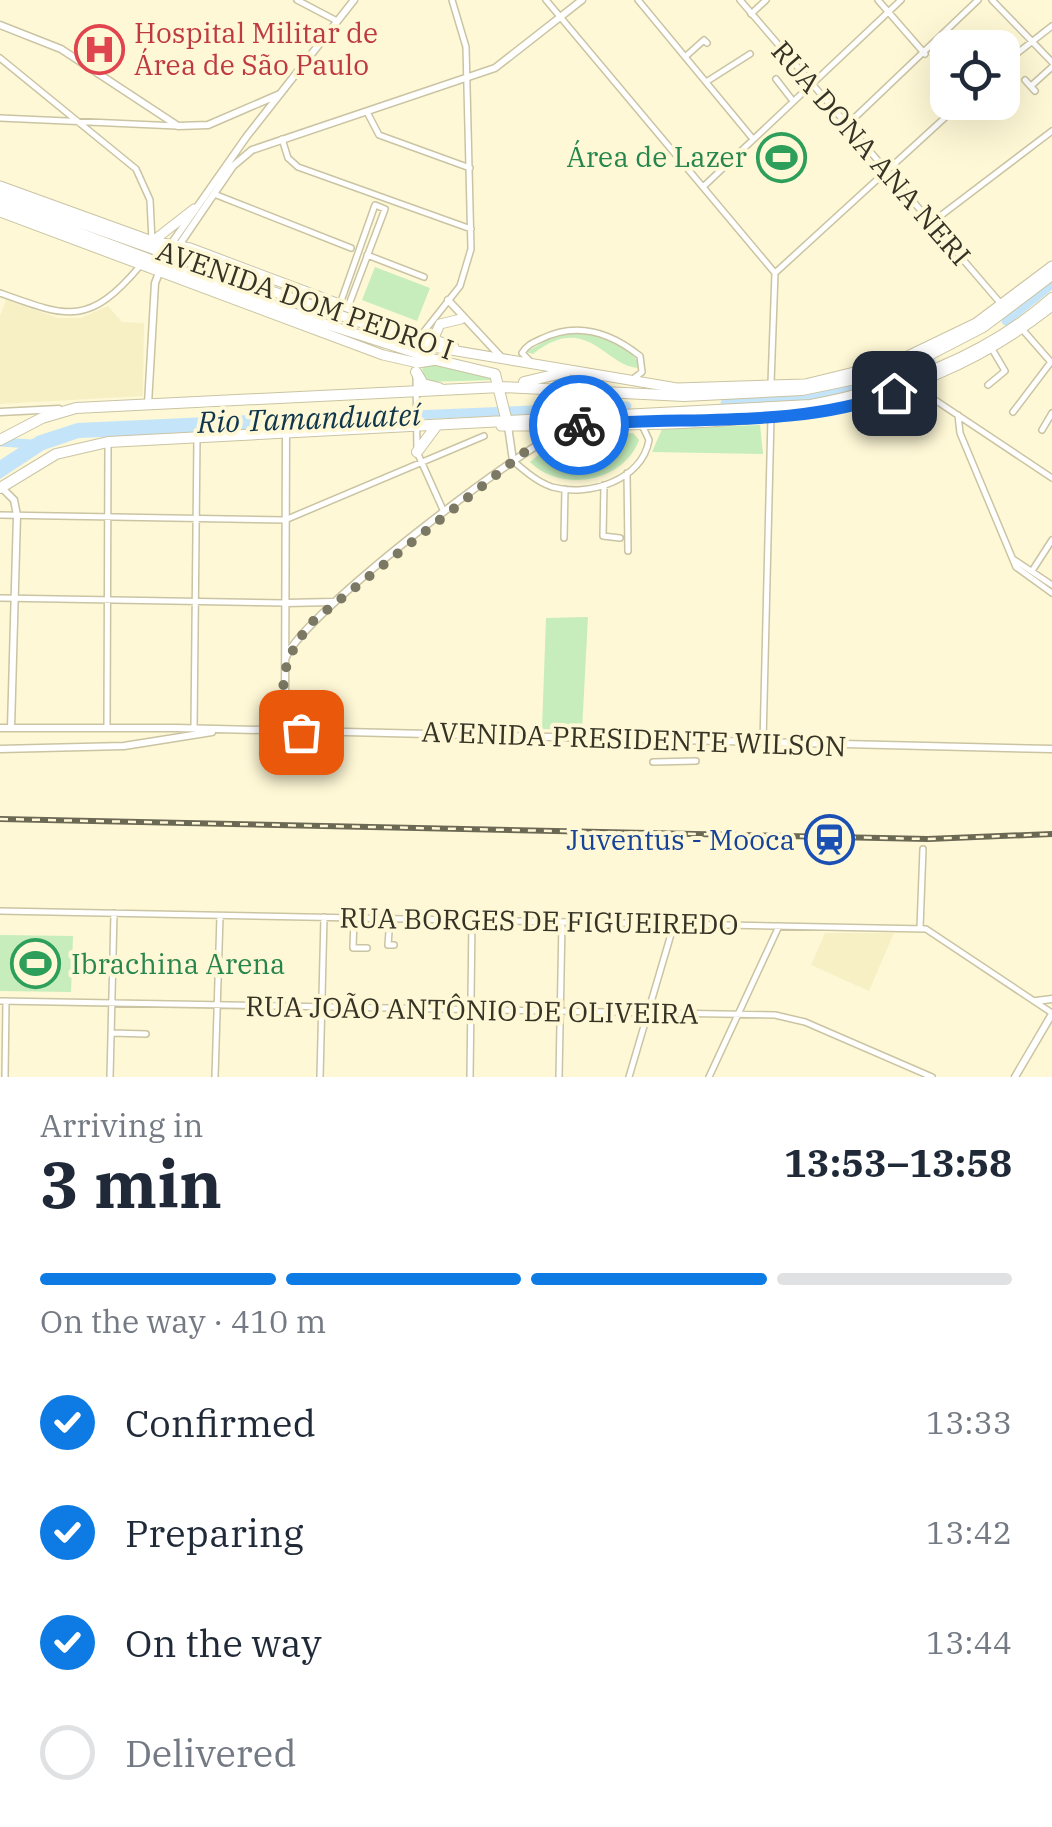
<!DOCTYPE html>
<html lang="en">
<head>
<meta charset="utf-8">
<style>
  :root { --surface:#fff; --page:#f2f2f3; --text:#1f2937; --muted:#747a83; --line:#e0e1e3; --accent:#0d7be3 }
  body { margin:0; font-family:"IBM Plex Serif",serif; background:var(--page); color:var(--text); height:100vh; display:flex; flex-direction:column; font-size:38px; white-space:nowrap }
  * { box-sizing:border-box; margin:0 }
  p { font-size:32px; color:var(--muted) }
  .icon { flex:none; width:55px; height:55px; fill:none; stroke:currentColor; stroke-width:2; stroke-linecap:round; stroke-linejoin:round }
  .map { position:relative; height:1077px; overflow:hidden }
  .side { display:flex; flex-direction:column; background:var(--surface); flex:1 }
  .side>* { flex:none }
  .fabs { position:absolute; left:930px; top:30px; display:grid; gap:20px }
  .fabs a { display:grid; place-items:center; width:90px; height:90px; border-radius:20px; background:var(--surface); box-shadow:0 10px 40px #0002; font-size:50px }
  .pin { position:absolute; display:grid; place-items:center; width:85px; height:85px; color:#fff; margin:-42px; border-radius:20px; box-shadow:0 5px 15px #0006 }
  .courier { position:absolute; display:grid; place-items:center; width:100px; height:100px; margin:-50px; border:8px solid #1a73e8; border-radius:50%; background:#fff; color:#222; box-shadow:0 2px 12px #0007 }
  .head em { font-style:normal; font-weight:700 }
  .head div { display:flex; flex-direction:column-reverse }
  .head { display:flex; align-items:center; justify-content:space-between; height:170px; padding:0 40px }
  h1 { font-size:65px; font-weight:700; line-height:75px }
  .bar { display:grid; grid-template-columns:repeat(4,1fr); gap:15px 10px; align-content:center; height:120px; padding:0 40px }
  .bar i { height:12px; border-radius:8px; background:var(--line) }
  .bar .current { background:var(--accent) }
  .bar p { grid-column:span 4 }
  ol { padding:0 40px; list-style:none }
  li { display:flex; align-items:center; gap:30px; height:110px }
  li p { margin-inline-start:auto }
  li .icon { padding:10px; border-radius:50%; background:var(--accent); color:#fff; stroke-width:4 }
  li:last-child { color:var(--muted) }
  li i { width:55px; height:55px; border:5px solid var(--line); border-radius:50% }
  .map>svg:first-child { display:block }
</style>
</head>
<body>
<div class="map">
<svg width="1052" height="1077" viewBox="0 0 1052 1077">
  <rect width="100%" height="100%" fill="#fef8d6"/>
  <path fill="#f7f0c5" d="M6,300l52,18h23l27,-12 14,16 22,1 -1,73 -143,8v-88z
    M825,933h69l-25,58 -58,-26z"/>
  <path fill="#c6edbb" d="M375,267l55,21 -13,33 -55,-21z
    M583,331l42,16 15,16 -1,5c-34,-1 -52,-57 -106,-14l-7,-2 35,-20z
    M428,364l59,9 6,7 -67,2 -4,-13z
    M760,425l3,29 -111,-2 10,-23z
    M633,433l6,7c-16,43 -78,53 -109,22l24,-20 18,-6z
    M588,617l-6,113 -40,-1 4,-111z
    M0,935l73,1 -2,56 -71,-1z"/>
  <path fill="#c4e4fa" d="M398,408v16l-319,14 -35,12 -44,29v-19l37,-24 40,-13z"/>
  <g fill="none" stroke-linecap="round" stroke-linejoin="round">
    <path stroke="#c4e4fa" stroke-width="9" d="M1006,321l46,-37
      M725,403c72,-2 141,-11 207,-41
      M390,416l237,-10
      M0,442l32,2"/>
    <defs>
      <path id="street" d="M297,0l40,21
        M546,0l229,273
        M638,0l115,139
        M740,0l262,305
        M878,0l47,54
        M992,0l60,62
        M751,14l15,-14
        M685,57l19,-17 3,3
        M0,58l136,111 14,31 2,41
        M1002,65l50,-39
        M776,79l17,22
        M1025,80l10,11
        M706,82l44,-28
        M1031,86l21,-19
        M367,112l12,23 91,33
        M0,118l177,8
        M847,125l131,-125
        M282,139l6,19 10,9 173,62
        M704,186l197,-186
        M214,194l137,54
        M931,223l121,-92
        M367,255l57,22
        M0,293c69,25 89,33 140,-27
        M340,304l35,-99 10,4 -37,98
        M1022,329l28,32
        M422,334l38,-48 11,-37 -5,-202 -14,-47
        M530,361l-8,-8c5,-8 10,-10 19,-14 36,-18 69,-7 99,17l2,16 -9,7
        M416,374l1,78 27,60
        M771,383l4,-110 187,-171
        M988,385l17,-14 -13,-22
        M914,386l138,92
        M1013,412l38,-50
        M958,415l2,18 56,134 36,26
        M1042,430l10,-17
        M513,461c12,10 24,21 39,26 36,10 90,-6 97,-47l-7,-15
        M627,473l1,78
        M604,485l-1,51 17,2
        M0,515l285,5 199,-84
        M564,538l1,-49
        M1013,559l39,26
        M1032,571l20,-31
        M0,598l285,5
        M107,727l1,-282
        M194,728l3,-290
        M763,742l8,-325
        M653,762l43,-1
        M0,911l926,18 126,84
        M354,918l-1,30h14
        M390,918l-2,27h6
        M920,928l3,-79
        M0,1001l775,14 30,7 127,55
        M112,1033l34,1
        M5,1077l1,-76
        M110,1077l4,-164
        M215,1077l5,-161
        M320,1077l4,-160
        M470,1077l2,-158
        M559,1077l3,-155
        M629,1077l45,-153
        M709,1077l70,-151"/>
      <path id="secondary" d="M0,25l61,24 117,77 30,-1 72,-31
        M169,247l78,-111 107,-136
        M171,257l62,-91 19,-16 243,-82 87,-68
        M448,300l54,58
        M148,404l7,-121 6,-15
        M0,412l59,-3
        M508,426l5,35
        M0,486l14,14 3,15 -6,213
        M286,603l47,-1
        M286,657c18,-44 236,-211 284,-230
        M285,710l5,15 10,6
        M0,728h176l876,21
        M277,730l8,-21 1,-274
        M0,749l124,-3 88,-14
        M1036,1001l16,-2
        M1015,1077l37,-63"/>
      <path id="primary" d="M0,186l152,55 38,7 264,99
        M0,195l427,151 250,42 128,-4 90,-22 81,-39 76,-57
        M0,203l310,116 124,40
        M0,212l383,143 35,8 18,-3
        M153,241l41,-32
        M432,342l8,-18 21,-5
        M501,426c198,-2 388,10 551,-120"/>
      <path id="highway" d="M436,360l59,14 13,52
        M416,372l7,12 16,4
        M524,382l42,-10
        M0,440l42,-22 34,-10 425,-21 183,9 118,-6 77,-16 48,-18 56,-29 69,-52
        M417,452l20,-27
        M0,488l56,-34 52,-12 703,-37c88,-17 173,-47 241,-107"/>
    </defs>
    <use href="#street" stroke="#cac4a3" stroke-width="8"/>
    <use href="#secondary" stroke="#cac4a3" stroke-width="9"/>
    <use href="#primary" stroke="#cac4a3" stroke-width="11"/>
    <use href="#highway" stroke="#cac4a3" stroke-width="12"/>
    <use href="#street" stroke="#fff" stroke-width="5"/>
    <use href="#secondary" stroke="#fff" stroke-width="6"/>
    <use href="#primary" stroke="#fff" stroke-width="9"/>
    <use href="#highway" stroke="#fff" stroke-width="10"/>
    <defs>
      <path id="rail" d="M0,819l928,20 124,-5"/>
    </defs>
    <use href="#rail" stroke="#6b6854" stroke-width="6"/>
    <use href="#rail" stroke="#fef8d6" stroke-width="2.5" stroke-dasharray="8" stroke-linecap="butt"/>
  </g>
  <g fill="none" stroke-linecap="round" stroke-linejoin="round">
    <path stroke="#7b7863" stroke-width="10" stroke-dasharray="0 18" d="M301,732l-9,-4c-17,-44 -8,-71 20,-106l219,-175 48,-22"/>
    <path stroke="#1a73e8" stroke-width="12" d="M579,425c104,-10 214,5 315,-32"/>
  </g>
  <defs>
    <symbol id="hospital-ring" viewBox="-11 -11 22 22"><circle r="9.5" fill="#fef8d6" stroke="#e0444e" stroke-width="1.5"/><path d="M-5-5h3v3.5h4V-5h3V5h-3V1.5h-4V5h-3Z" fill="#e0444e"/></symbol>
    <symbol id="stadium-ring" viewBox="-11 -11 22 22"><circle r="9.5" fill="#fef8d6" stroke="#2e9e5b" stroke-width="1.5"/><path d="M0-5a6.5 5 0 1 0 0 10a6.5 5 0 1 0 0-10ZM-3.5-1.8h7v3.6h-7Z" fill="#2e9e5b"/></symbol>
    <symbol id="station-ring" viewBox="-11 -11 22 22"><circle r="9.5" fill="#fef8d6" stroke="#1a4fb4" stroke-width="1.5"/><path d="M-3-6H3Q5-6 5-4V2Q5 4 3 4L4.5 6H3L1.5 4h-3L-3 6H-4.5L-3 4Q-5 4-5 2V-4Q-5-6-3-6ZM-3.5-4v3h7v-3ZM-3.5 1v1.5H-2V1ZM2 1v1.5H3.5V1Z" fill="#1a4fb4"/></symbol>
  </defs>
  <g fill-rule="evenodd">
    <use href="#hospital-ring" x="72" y="22" width="55" height="55"/>
    <use href="#stadium-ring" x="754" y="130" width="55" height="55"/>
    <use href="#station-ring" x="802" y="812" width="55" height="55"/>
    <use href="#stadium-ring" x="8" y="936" width="55" height="55"/>
  </g>
  <g text-anchor="middle" stroke-width="8" stroke-linejoin="round" paint-order="stroke">
    <g font-size="28" fill="#be3a42" stroke="#fef8d6" text-anchor="start">
      <text x="134" y="43">Hospital Militar de<tspan x="134" dy="32">Área de São Paulo</tspan></text>
    </g>
    <g font-size="28" fill="#353325" stroke="#fef8d6">
      <text transform="translate(871 153) rotate(49)" y="10">RUA DONA ANA NERI</text>
      <text transform="translate(305 300) rotate(19)" y="10">AVENIDA DOM PEDRO I</text>
      <text transform="translate(634 739) rotate(2)" y="10">AVENIDA PRESIDENTE WILSON</text>
      <text transform="translate(539 921) rotate(1)" y="10">RUA BORGES DE FIGUEIREDO</text>
      <text transform="translate(472 1010) rotate(1)" y="10">RUA JOÃO ANTÔNIO DE OLIVEIRA</text>
    </g>
    <g font-size="28" fill="#27864d" stroke="#fef8d6" text-anchor="end">
      <text x="747" y="167">Área de Lazer</text>
      <text x="71" y="974" text-anchor="start">Ibrachina Arena</text>
    </g>
    <g font-size="28" fill="#164399" stroke="#fef8d6" text-anchor="end">
      <text x="795" y="850">Juventus - Mooca</text>
    </g>
    <g font-size="30" font-style="italic" fill="#0f364c" stroke="#fef8d6">
      <text transform="translate(309 419) rotate(-2)" y="10">Rio Tamanduateí</text>
    </g>
  </g>
</svg>
<div class="fabs">
<a><svg class="icon" aria-label="locate" viewBox="0 0 24 24"><circle cx="12" cy="12" r="6"/><path d="M12 2v4M12 18v4M2 12h4M18 12h4"/></svg></a>
</div>
<div class="pin" style="left:301px;top:732px;background:#ea580c"><svg class="icon" aria-label="bag" viewBox="0 0 24 24"><path d="M5 8h14l-1 12H6zM9 8a3 3 0 0 1 6 0"/></svg></div>
<div class="pin" style="left:894px;top:393px;background:#1f2937"><svg class="icon" aria-label="home" viewBox="0 0 24 24"><path d="M3 11l9-7 9 7M6 9v11h12V9"/></svg></div>
<div class="courier" style="left:579px;top:425px"><svg class="icon" aria-label="bike" viewBox="0 0 24 24"><circle cx="6" cy="16" r="4"/><circle cx="18" cy="16" r="4"/><path d="M6 16l4-8h5l3 8M10 8l3 8H6M13 5h3"/></svg></div>
</div>
<section class="side">
<div class="head"><div><h1>3 min</h1><p>Arriving in</p></div><em>13:53–13:58</em></div>
<div class="bar"><i class="current"></i><i class="current"></i><i class="current"></i><i></i><p>On the way · 410 m</p></div>
<ol>
<li><svg class="icon" aria-label="check" viewBox="0 0 24 24"><path d="M5 12l5 5 9-10"/></svg>Confirmed<p>13:33</p></li>
<li><svg class="icon" aria-label="check" viewBox="0 0 24 24"><path d="M5 12l5 5 9-10"/></svg>Preparing<p>13:42</p></li>
<li><svg class="icon" aria-label="check" viewBox="0 0 24 24"><path d="M5 12l5 5 9-10"/></svg>On the way<p>13:44</p></li>
<li><i></i>Delivered</li>
</ol>
</section>
</body>
</html>
